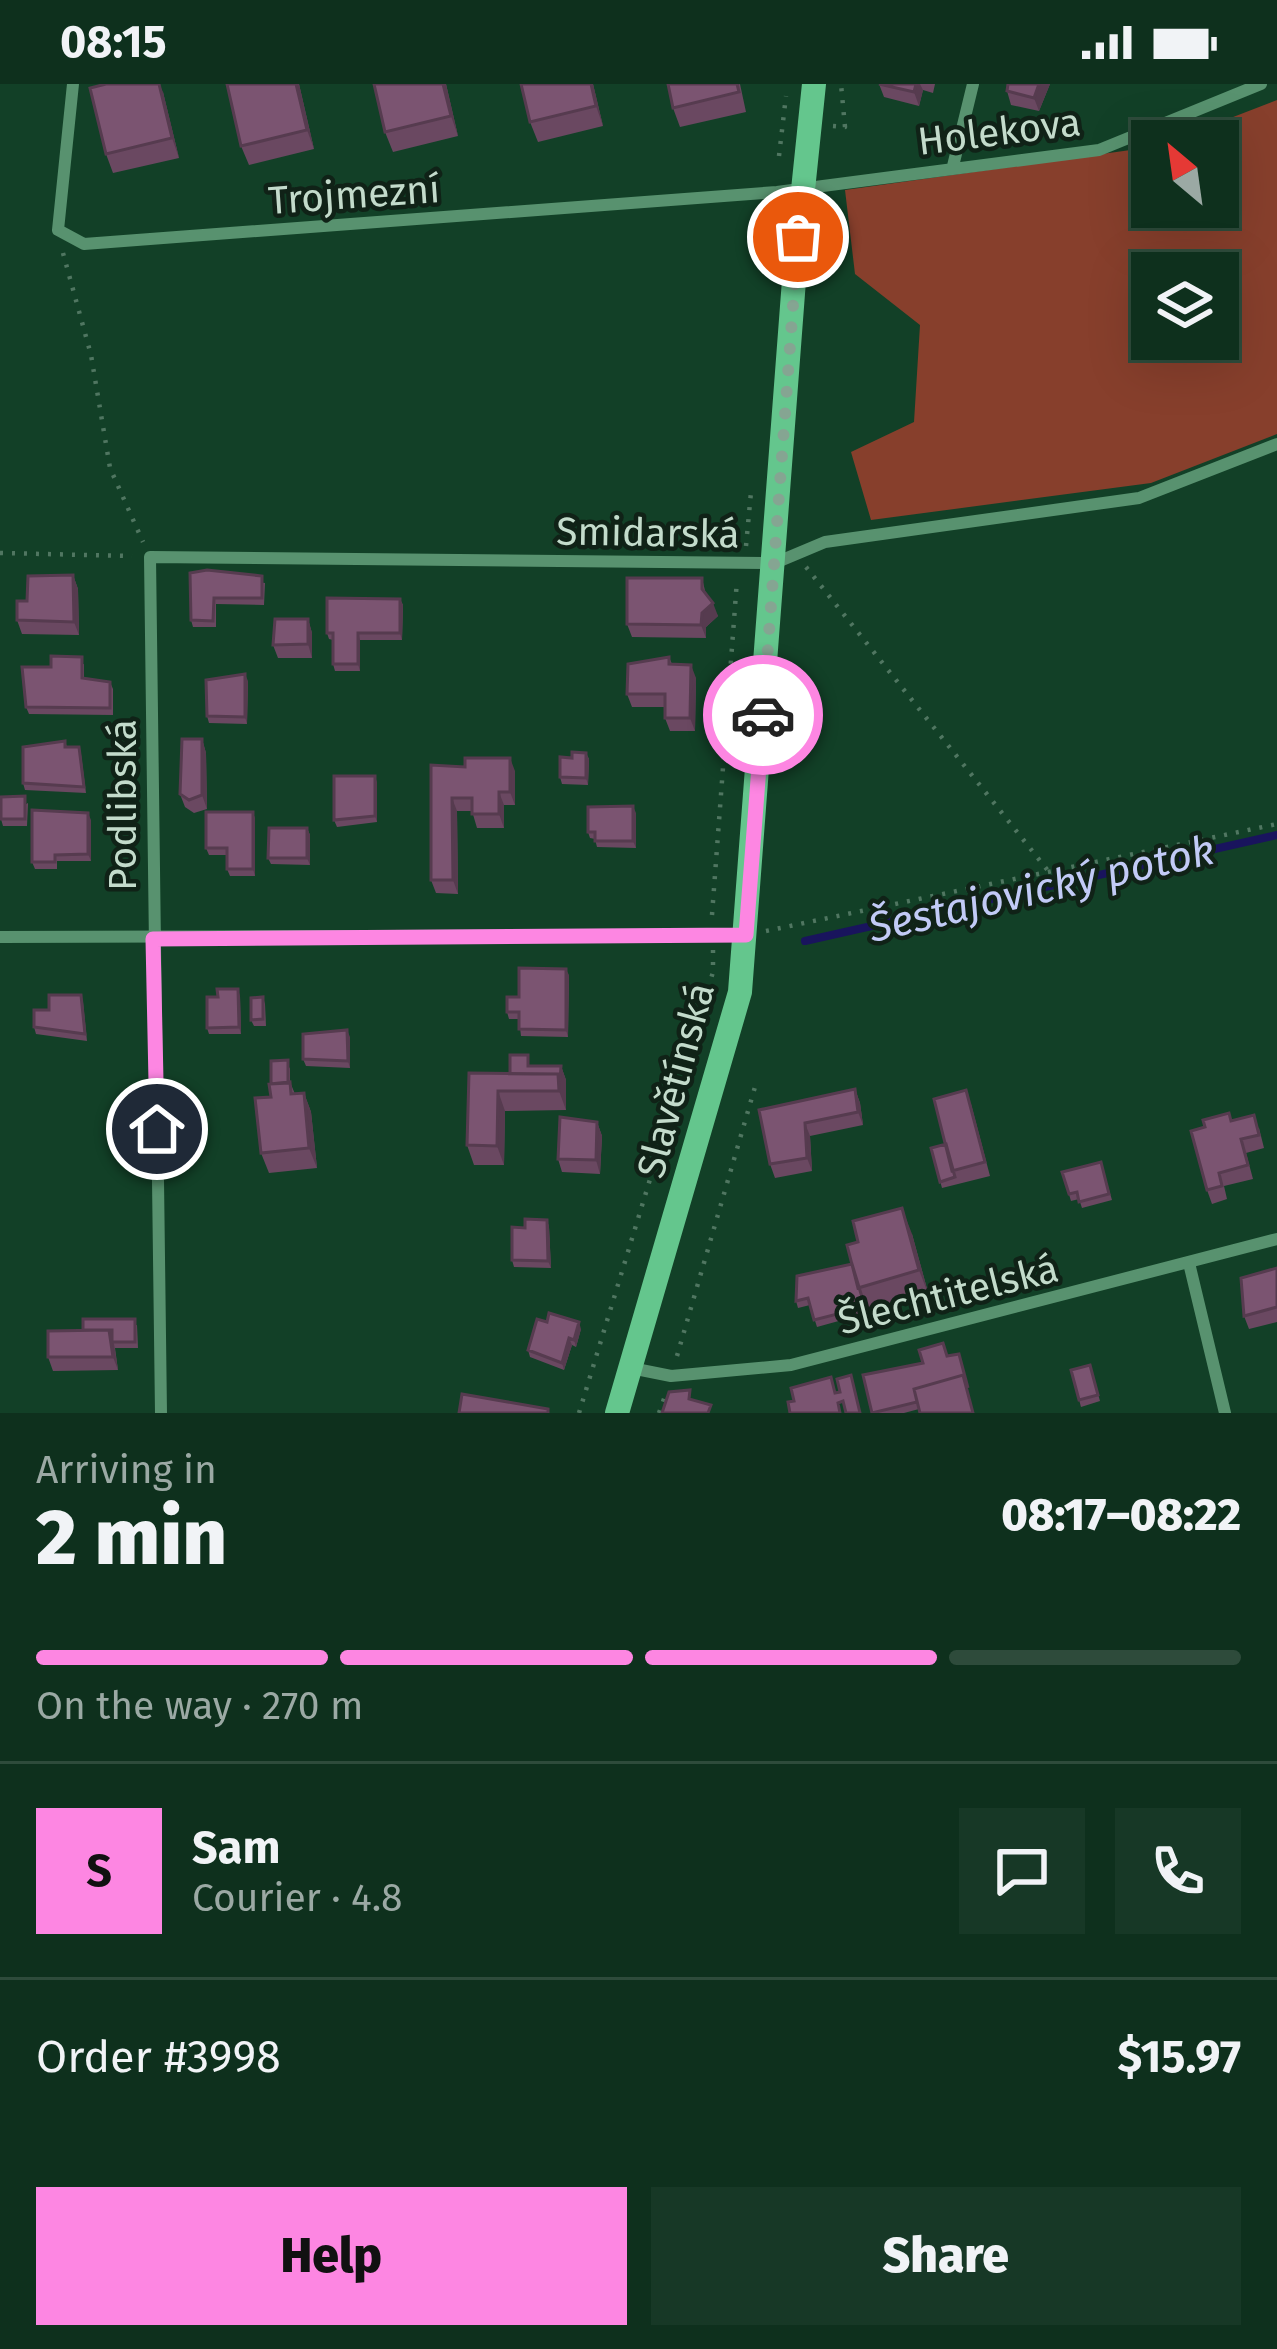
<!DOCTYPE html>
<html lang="en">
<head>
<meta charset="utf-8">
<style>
  :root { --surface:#0e301d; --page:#173826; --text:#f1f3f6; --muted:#9ba9a4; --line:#2e4b3b; --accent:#fd86e2 }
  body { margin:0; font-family:"Fira Sans",sans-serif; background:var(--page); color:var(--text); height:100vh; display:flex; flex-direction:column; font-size:45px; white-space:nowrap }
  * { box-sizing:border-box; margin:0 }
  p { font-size:39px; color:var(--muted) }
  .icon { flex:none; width:66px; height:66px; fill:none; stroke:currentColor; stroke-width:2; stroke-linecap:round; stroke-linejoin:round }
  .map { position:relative; height:1329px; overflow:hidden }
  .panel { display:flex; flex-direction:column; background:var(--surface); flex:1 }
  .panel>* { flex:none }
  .needle { width:78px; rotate:331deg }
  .controls { position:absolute; left:1131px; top:36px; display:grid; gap:24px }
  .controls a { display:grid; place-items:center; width:108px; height:108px; border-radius:0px; background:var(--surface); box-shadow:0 12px 48px #0002,0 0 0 3px var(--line); font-size:60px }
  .pin { position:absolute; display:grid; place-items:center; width:102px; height:102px; color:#fff; margin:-51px; border:6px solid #fff; border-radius:50%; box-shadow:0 3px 12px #0007 }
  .courier { position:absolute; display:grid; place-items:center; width:120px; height:120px; margin:-60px; border:9px solid #fd86e2; border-radius:50%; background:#fff; color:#222; box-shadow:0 3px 15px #0007 }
  .summary em { font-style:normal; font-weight:800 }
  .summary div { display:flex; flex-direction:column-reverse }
  .summary { display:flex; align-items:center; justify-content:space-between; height:204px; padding:0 36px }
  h1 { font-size:78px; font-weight:800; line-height:90px }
  .bar { display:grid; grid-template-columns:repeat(4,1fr); gap:18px 12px; align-content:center; height:144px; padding:0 36px }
  .bar i { height:15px; border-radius:9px; background:var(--line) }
  .bar .on { background:var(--accent) }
  .bar p { grid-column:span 4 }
  .line { display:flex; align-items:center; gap:30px; padding:0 36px; border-top:3px solid var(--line) }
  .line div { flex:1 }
  .round { display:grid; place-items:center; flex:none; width:126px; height:126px; border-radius:0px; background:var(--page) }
  .primary-button { display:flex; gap:24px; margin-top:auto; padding:24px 36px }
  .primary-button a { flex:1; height:138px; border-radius:0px; background:var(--accent); color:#111; font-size:48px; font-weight:800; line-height:138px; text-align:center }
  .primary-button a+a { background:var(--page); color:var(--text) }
  .status { display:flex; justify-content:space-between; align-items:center; height:84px; padding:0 60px; background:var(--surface); direction:ltr }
  .status svg { height:33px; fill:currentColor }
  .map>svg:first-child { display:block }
</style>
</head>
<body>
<div class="status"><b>08:15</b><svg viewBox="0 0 49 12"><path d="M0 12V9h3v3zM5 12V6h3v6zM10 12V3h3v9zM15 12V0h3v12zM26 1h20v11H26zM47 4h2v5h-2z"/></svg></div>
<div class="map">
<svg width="1277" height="1329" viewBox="0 0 1277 1329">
  <rect width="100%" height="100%" fill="#124027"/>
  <path fill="#873f2c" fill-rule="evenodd" d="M1277,16v334l-126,49 -280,37 -20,-68 63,-30 6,-97 -65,-51 -10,-84 307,-43v60h66v-66h-47zM1152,189h66v66h-66z"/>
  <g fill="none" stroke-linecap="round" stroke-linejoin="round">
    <path stroke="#19145d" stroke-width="8" d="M805,857l472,-106"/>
    <path stroke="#507661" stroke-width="4.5" stroke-dasharray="3 9" stroke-linecap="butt" d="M833,42l12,1 -4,-43
      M779,72l7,-60
      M63,169l28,102 19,113 33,74
      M746,462l5,-54
      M0,469l132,3
      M806,483l243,305
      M712,831l25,-335
      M766,847l511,-107
      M677,1272l80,-276
      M579,1329l134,-441v-22
      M659,1329l6,-17"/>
    <path stroke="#58926f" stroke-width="12" d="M73,0l-15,146 26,14 693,-52 322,-42 162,-66
      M953,82l20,-82
      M0,853l746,-2
      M1189,1179l36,150
      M631,1284l40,8 120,-11 486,-126
      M161,1329l-11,-856 625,6 50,-21 314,-44 138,-54"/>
    <path stroke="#64c68d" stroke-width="24" d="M617,1329l123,-421 55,-725 19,-183"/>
  </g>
  <path fill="#6a4861" d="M227,0h72l15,65 -65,16 -8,-19z
    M446,0l12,52 -65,16 -8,-20z
    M593,0l10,42 -65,16 -8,-20z
    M740,0l6,28 -66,15 -7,-19z
    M879,0h56l-2,9 -10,-3 -4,16 -35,-9z
    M1050,0l-11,27 -28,-6 -4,-14z
    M163,8l16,66 -66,15 -7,-19z
    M190,489l75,10 -1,22 -48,-1v23h-23l-2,-7z
    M73,491l5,14 1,46 -57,-1 -5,-14 10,-19z
    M702,494l4,17 12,21 -12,11v11l-74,-1 -5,-13z
    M400,515l3,6 -1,35h-42v31h-25l-2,-7v-24l-4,-1 -2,-6z
    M308,535l4,14v25h-34l-5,-13z
    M669,573l3,7 24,14 -1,53h-25l-5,-13v-11h-33l-5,-13z
    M84,580v14l26,4 3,7v26l-84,-1 -3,-7 25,-40z
    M248,597l-1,43 -38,-1 -2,-7z
    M202,655l4,14 1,56 -13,4 -9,-6 -5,-13z
    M65,657l2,6 14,7 5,39 -61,-3 -2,-7z
    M586,669l3,6 -1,26 -26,-1 -2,-7 12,-19z
    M431,681l84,6v34h-11v23h-27l-5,-17h-15l1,83 -22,-1 -5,-13z
    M377,698v40l-40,5 -3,-7z
    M28,719l-1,23h-24l-2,-7z
    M253,728l2,7v57h-25l-3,-7v-14h-18l-3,-7z
    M636,729v35l-39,-1 -2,-8 -5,-1 -2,-6z
    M91,736v41h-34v8h-22l-3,-7z
    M307,744l3,7v30l-39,-1 -3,-6z
    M569,891l-1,62 -47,-1 -2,-17h-10l-2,-7z
    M240,912l1,38h-32l-2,-6z
    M263,913l2,7 1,22h-12l-3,-6z
    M83,918l4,39 -51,-7 -2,-7 15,-17z
    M350,953v31l-44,-2 -3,-7z
    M532,982h29l5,14v30l-61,1 -1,54h-30l-7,-20 43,-71z
    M290,983v15l5,12 9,-1 7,19 6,56 -48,5 -8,-20 10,-56z
    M855,1005l5,14 3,22 -53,11 2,35 -37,7 -5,-14 -11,-54z
    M971,1020l19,72 -48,12 -11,-40 15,-4z
    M1232,1036l27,8 5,20 -18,5 7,26 -29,7 3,13 -15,5 -5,-14z
    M597,1038l5,14 -2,38 -38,-2 -4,-13z
    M1101,1078l11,38 -30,8 -3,-9 -8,2 -9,-29z
    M547,1136l2,7 2,41 -37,-1 -2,-7 13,-32z
    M912,1150l17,62 -112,31 -7,-22 -12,3 -2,-7 56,-37z
    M1277,1184v54l-28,7 -5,-13z
    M137,1241l1,23h-23l3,22 -65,1 -5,-14 35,-27z
    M581,1245l-5,18 -4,-2 -8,25 -34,-13 -2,-7z
    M947,1272l-28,53 -15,4h-32l51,-50z
    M1090,1281l10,36 -19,6 -10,-37z"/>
  <path fill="#563b4f" d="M159,0l4,8 16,66 -7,-20z
    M296,0h3l15,65 -7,-19z
    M443,0h3l12,52 -7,-20z
    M591,0h2l10,42 -7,-20z
    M916,0h4l3,6 -4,16 -5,-14z
    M1039,0h11l-11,27 -5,-13z
    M73,491l5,14 1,46 -5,-13z
    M400,515l3,6 -1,35 -2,-7z
    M713,519l5,13 -12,11v11l-5,-13 1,-12z
    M308,535l4,14v25l-4,-14z
    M358,549l2,7v31l-2,-7z
    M691,581l5,13 -1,53 -5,-13z
    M245,590l3,7 -1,43 -2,-7z
    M202,655l4,14 1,56 -5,-14z
    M586,669l3,6 -1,26 -2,-7z
    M510,674l5,13v34l-5,-13z
    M375,692l2,6v40l-2,-6z
    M499,708l5,13v23l-5,-14z
    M452,714l5,13 1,83 -5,-14z
    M633,722l3,7v35l-3,-7z
    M253,728l2,7v57l-2,-7z
    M88,729l3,7v41l-3,-7z
    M307,744l3,7v30l-3,-7z
    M566,885l3,6 -1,62 -2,-7z
    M238,905l2,7 1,38 -2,-7z
    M347,946l3,7v31l-2,-7z
    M561,982l5,14v30l-7,-19 -1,-17z
    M855,1005l5,14 3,22 -5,-13z
    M498,1007l7,20 -1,54 -7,-19z
    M304,1009l7,19 6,56 -8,-20z
    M597,1038l5,14 -2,38 -4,-14z
    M805,1039l5,13 2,35 -5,-13z
    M902,1124l10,26 17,62 -10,-26z
    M547,1136l2,7 2,41 -3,-7z
    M579,1238l2,7 -5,18 -2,-7z
    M109,1246l5,14 4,26 -5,-13z
    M569,1254l3,7 -8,25 -2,-7z"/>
  <path fill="#7b5471" stroke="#563b4f" stroke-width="3" d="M106,0h53l13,54 -66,16 -16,-66z
    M227,0h69l11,46 -66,16z
    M374,0h69l8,32 -66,16z
    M521,0h70l5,22 -66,16z
    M668,0h69l2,8 -66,16z
    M879,0h37l-2,8z
    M1008,0h31l-5,14 -27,-7z
    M207,486l55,6v22h-48l-1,23 -22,-1 -1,-47z
    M73,491l1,47 -57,-2v-19h10l1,-25z
    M627,494h75v11l11,14 -11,10 -1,12 -74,-1z
    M327,514l73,1v34h-42v31h-25v-31h-6z
    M275,535h33v25l-35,1z
    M51,572l31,1v21l28,4v26l-84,-1 -4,-40h29z
    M669,573v7l22,1 -1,53h-25v-24h-38l1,-30z
    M245,590v43l-38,-1 -1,-36z
    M182,655h20v56l-13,5 -9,-6z
    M65,657v6h14l5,40 -61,-4v-36z
    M572,668l14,1v25l-26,-1v-20l12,1z
    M465,674h45v34h-11v22h-27v-16h-20l1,82h-22v-115l34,2z
    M334,692h41v40l-41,4z
    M25,712v23h-24v-22z
    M633,722v35h-38v-9h-7v-25z
    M32,726l56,3v41l-33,1v7h-23z
    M206,728h47v57h-26v-21h-21z
    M269,744h38v30h-39z
    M519,884l47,1v61l-47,-1v-17h-12v-15h12z
    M217,905h21l1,38 -32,1v-31h11z
    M49,911h32l4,39 -51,-7v-17h15z
    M263,913v22l-12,1v-22z
    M347,946l1,31 -45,-2v-25z
    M510,971h18v11h33l-1,15 -2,-7h-48z
    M288,976v23l-17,1v-23z
    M469,989l89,1 1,17h-61l-1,55 -30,-1z
    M290,998l1,12 13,-1 5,55 -48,5 -6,-55 16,-1 -2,-13z
    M855,1005l3,23 -53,11 2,35 -37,6 -11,-54z
    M966,1006l19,72 -33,9 -18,-72z
    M1229,1029l2,8 23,-6 5,20 -18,4 7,26 -29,8 3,13 -15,4 -16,-59 14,-4 -2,-7z
    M560,1033l37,5 -1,38 -38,-1z
    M946,1060l9,33 -15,5 -9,-34z
    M1101,1078l8,32 -30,8 -2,-10 -8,2 -7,-22z
    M902,1124l17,62 -61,18 -11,-43 11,-3 -5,-21z
    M525,1135l22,1 1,41 -36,-1v-33l13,1z
    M852,1180l13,43 -51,13 -6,-22 -12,3 1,-25z
    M1277,1184v39l-33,9 -3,-38z
    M549,1229l30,9 -5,18 -5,-2 -7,25 -34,-13 9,-31 10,3z
    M83,1235h52v23h-23v-12h-29z
    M109,1246l4,27h-65v-26z
    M943,1259l4,13 12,-2 9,34 -5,-13 -49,14 3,13 -45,11 -9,-38 60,-12 -4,-13z
    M1090,1281l8,30 -19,5 -8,-30z
    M851,1291l9,38h-14l-3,-12 -5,2 2,10h-50l-2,-11 6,-1 -3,-13 40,-11 4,16 5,-1 -3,-13z
    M963,1291l10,38h-53l-6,-24z
    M690,1306l-1,9 22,6 -3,8h-46l7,-21z
    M462,1310l86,15v4h-89z"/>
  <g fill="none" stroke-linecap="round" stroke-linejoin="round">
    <path stroke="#85a592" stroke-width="12" stroke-dasharray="0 21.6" d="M763,631l35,-478"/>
    <path stroke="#fd86e2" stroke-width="15" d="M157,1045l-4,-190 593,-4 17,-220"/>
  </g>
  <g text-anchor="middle" stroke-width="9" stroke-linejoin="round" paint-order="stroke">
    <g font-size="39" fill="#c3dbcb" stroke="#102217">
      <text transform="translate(999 47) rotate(-7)" y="14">Holekova</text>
      <text transform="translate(354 110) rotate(-4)" y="14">Trojmezní</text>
      <text transform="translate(648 448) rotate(1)" y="14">Smidarská</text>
      <text transform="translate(122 721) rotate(-90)" y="14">Podlibská</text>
      <text transform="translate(675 996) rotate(-75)" y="14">Slavětínská</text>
      <text transform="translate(948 1210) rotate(-14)" y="14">Šlechtitelská</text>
    </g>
    <g font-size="42" font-style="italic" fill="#c2caf6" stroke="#102217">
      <text transform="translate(1041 804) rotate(-13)" y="15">Šestajovický potok</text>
    </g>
  </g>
</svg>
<div class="controls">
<a><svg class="needle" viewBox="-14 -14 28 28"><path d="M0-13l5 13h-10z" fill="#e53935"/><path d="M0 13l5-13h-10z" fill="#9ba9a4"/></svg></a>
<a><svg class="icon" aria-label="layers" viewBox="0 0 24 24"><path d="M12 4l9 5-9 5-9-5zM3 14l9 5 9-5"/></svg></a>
</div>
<div class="pin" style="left:798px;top:153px;background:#ea580c"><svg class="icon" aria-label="bag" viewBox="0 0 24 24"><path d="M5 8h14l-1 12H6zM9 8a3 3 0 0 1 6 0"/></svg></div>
<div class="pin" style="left:157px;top:1045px;background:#1f2937"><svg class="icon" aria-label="home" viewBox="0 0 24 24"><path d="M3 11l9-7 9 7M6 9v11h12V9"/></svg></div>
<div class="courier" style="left:763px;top:631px"><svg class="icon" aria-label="car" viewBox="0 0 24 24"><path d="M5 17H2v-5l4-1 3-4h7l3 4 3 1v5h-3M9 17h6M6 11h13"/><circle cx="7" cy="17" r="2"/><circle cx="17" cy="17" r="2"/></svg></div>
</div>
<section class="panel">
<div class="summary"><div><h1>2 min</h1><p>Arriving in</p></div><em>08:17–08:22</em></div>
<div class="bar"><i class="on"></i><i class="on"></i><i class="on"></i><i></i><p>On the way · 270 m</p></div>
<div class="line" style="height:216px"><b class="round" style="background:var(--accent);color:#111">S</b><div><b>Sam</b><p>Courier · 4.8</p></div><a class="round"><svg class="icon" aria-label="chat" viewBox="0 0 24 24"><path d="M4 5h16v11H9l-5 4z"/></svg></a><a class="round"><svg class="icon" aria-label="phone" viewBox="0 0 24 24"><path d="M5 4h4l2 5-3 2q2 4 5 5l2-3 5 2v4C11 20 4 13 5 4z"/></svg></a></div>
<div class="line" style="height:156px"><div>Order #3998</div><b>$15.97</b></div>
<div class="primary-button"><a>Help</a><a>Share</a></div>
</section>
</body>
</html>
